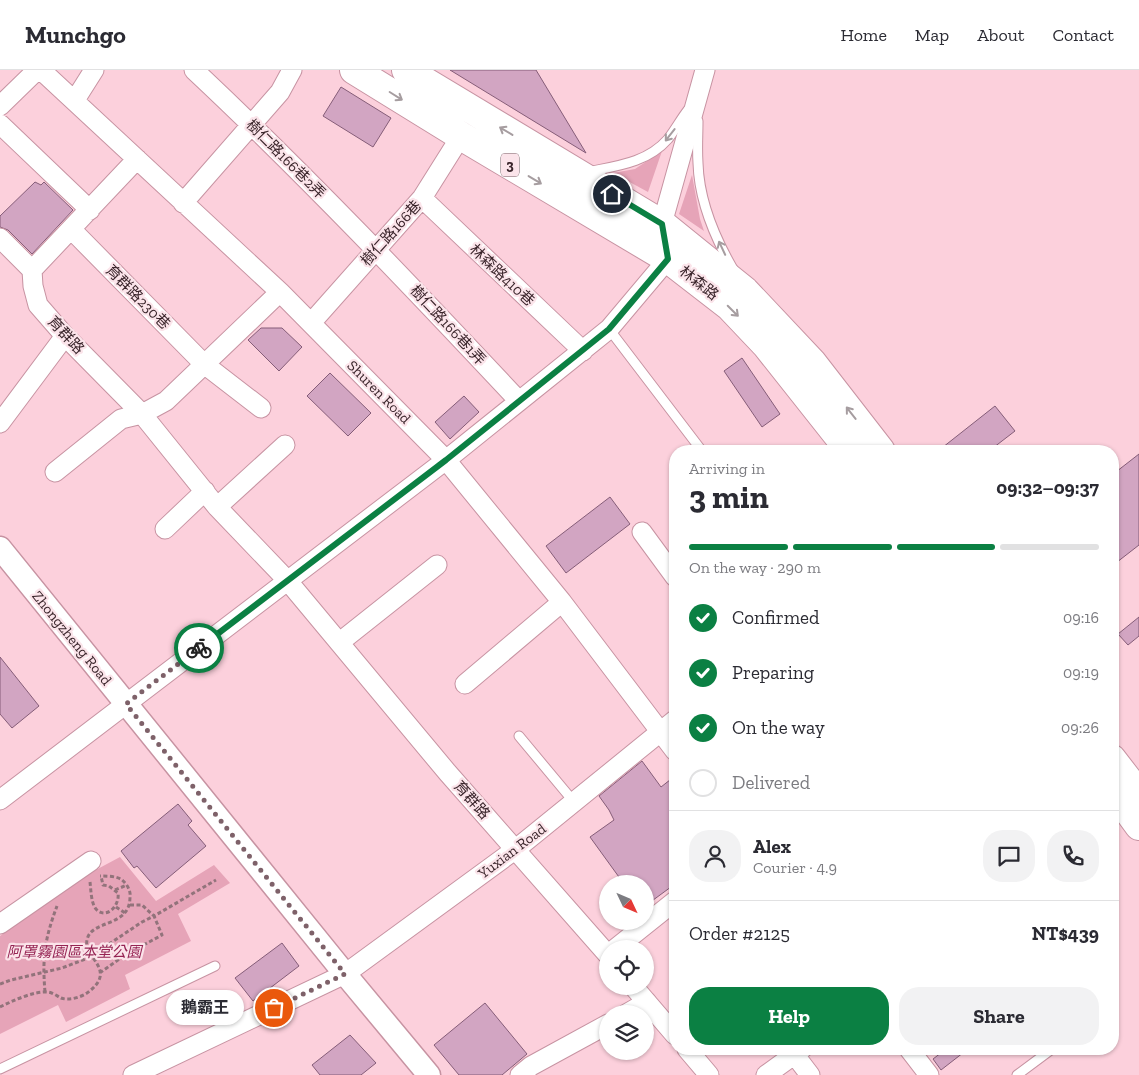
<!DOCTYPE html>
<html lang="en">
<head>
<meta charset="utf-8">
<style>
  :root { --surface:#fff; --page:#f2f2f3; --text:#2b2b33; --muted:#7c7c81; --line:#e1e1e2; --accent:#0b8043 }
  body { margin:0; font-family:"Zilla Slab","Noto Sans TC",serif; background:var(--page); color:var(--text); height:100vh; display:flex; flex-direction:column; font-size:19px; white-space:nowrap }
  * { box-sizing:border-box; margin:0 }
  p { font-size:16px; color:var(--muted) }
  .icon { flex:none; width:28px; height:28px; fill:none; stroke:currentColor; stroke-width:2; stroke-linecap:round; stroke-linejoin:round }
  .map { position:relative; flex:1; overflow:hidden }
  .sheet { position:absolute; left:669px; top:375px; width:450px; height:610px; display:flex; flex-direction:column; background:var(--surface); border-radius:20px; box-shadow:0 1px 4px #0004 }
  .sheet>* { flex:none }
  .needle { width:32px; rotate:134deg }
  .tools { position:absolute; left:599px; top:805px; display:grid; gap:10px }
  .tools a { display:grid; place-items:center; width:55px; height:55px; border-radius:50%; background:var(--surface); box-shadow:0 1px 4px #0004; font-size:25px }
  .pin { position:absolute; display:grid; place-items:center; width:42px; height:42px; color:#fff; margin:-21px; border:2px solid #fff; border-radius:50%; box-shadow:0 1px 5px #0007 }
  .courier { position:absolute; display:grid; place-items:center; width:50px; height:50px; margin:-25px; border:4px solid #0b8043; border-radius:50%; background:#fff; color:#222; box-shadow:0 1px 6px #0007 }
  .bubble { position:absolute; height:35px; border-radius:18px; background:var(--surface); box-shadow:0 1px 4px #0004; font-size:16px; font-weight:700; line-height:35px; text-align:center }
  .headline em { font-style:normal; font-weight:700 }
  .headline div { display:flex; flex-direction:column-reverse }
  .headline { display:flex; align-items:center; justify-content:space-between; height:85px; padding:0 20px }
  h1 { font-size:32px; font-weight:700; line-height:38px }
  .bar { display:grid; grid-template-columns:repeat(4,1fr); gap:8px 5px; align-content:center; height:60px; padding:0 20px }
  .bar i { height:6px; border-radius:4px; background:var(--line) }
  .bar .current { background:var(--accent) }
  .bar p { grid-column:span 4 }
  .line { display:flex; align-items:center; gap:12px; padding:0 20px; border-top:1px solid var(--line) }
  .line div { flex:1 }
  .round { display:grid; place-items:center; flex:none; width:52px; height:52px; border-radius:20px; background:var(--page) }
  ol { padding:0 20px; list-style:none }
  li { display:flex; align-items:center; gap:15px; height:55px }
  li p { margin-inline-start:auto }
  li .icon { padding:5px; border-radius:50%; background:var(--accent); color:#fff; stroke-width:4 }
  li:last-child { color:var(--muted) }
  li i { width:28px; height:28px; border:2px solid var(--line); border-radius:50% }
  .cta { display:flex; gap:10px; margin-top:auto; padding:10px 20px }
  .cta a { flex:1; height:58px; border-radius:20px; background:var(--accent); color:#fff; font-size:20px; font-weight:700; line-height:58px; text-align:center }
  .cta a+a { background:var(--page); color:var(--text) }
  header { display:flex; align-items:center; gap:30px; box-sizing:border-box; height:70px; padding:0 25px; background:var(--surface); border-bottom:1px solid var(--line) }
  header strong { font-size:24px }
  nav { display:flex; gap:28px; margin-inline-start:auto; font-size:18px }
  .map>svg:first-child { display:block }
</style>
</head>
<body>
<header>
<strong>Munchgo</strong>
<nav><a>Home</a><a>Map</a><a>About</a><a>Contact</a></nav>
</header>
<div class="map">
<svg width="1139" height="1005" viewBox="0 0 1139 1005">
  <rect width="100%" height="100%" fill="#fcd0dc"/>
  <path fill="#e6a4b8" d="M662,81l-14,41 -35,-19 22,-4z
    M692,105l8,44 4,12 -25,-17z
    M120,787l36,44 58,-36 16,18 -52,31 13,27 -66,34 5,14 -64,33 -8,-17 -58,29v-98l92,-64z"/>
  <path fill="#d2a5c2" stroke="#855d78" d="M450,0h86l50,83z
    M341,17l50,31 -18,29 -50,-31z
    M35,112l6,3 3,-3 29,28 -41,44 -24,-24 -8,-3v-11z
    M261,258h21l20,19 -23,24 -31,-31z
    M742,288l38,56 -18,13 -38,-56z
    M330,303l41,40 -23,23 -41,-40z
    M464,326l15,16 -29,27 -15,-17z
    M995,336l20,25 -26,20h-51z
    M1139,384v91l-27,21v-91z
    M610,427l20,27 -64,49 -20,-27z
    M1139,547v19l-11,9 -10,-11z
    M0,587l39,49 -27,22 -12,-14z
    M642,691l19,26 14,-11v108l-30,22v-22h-21l-34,-47 24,-17 -5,-10 -10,-14z
    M178,734l14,17 -4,4 18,21 -50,42 -19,-22 -3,2 -13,-17z
    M282,873l17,23 -46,35 -18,-23z
    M485,933l42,51 -25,21h-43l-25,-30z
    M350,965l26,28 -15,12h-41l-8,-10z
    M946,979h22l-27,21 -8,-11z"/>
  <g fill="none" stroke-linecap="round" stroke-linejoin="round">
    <defs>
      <path id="service" d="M698,51c0,14 -1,28 0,42 1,36 17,75 35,106
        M587,102c29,-6 60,-9 81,-33 7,-9 13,-20 20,-29
        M609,259l93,122
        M519,666l55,66
        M1112,931v3
        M0,999l215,-103
        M1017,1005l35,-26"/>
      <path id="minor" d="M41,0l239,222 166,168 116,142 113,149
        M194,0c113,106 219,218 325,331
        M75,30l19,-30
        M0,36l37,-36
        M0,54l90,86
        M137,89l-105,111 1,16 5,19 27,31 77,78 75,93 70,73 160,192 161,183
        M422,128l161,153
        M183,133l97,-111 12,-22
        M72,160l132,134 57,44
        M0,168l32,32
        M311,253l111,-125 39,-62
        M0,353l65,-87
        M55,402l66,-53 21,-5 24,-13 114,-109
        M217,437l68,-62
        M165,459l40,-38
        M642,462l33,45
        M340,572l97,-77
        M465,614l97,-82
        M0,730l446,-340 163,-131 59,-70 -6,-35 43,-154
        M0,854l91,-63
        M615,879l60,-48
        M633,916l42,49
        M626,944l21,-12
        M687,979l22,26
        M909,979l20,26
        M794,984l16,21
        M133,1005l212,-101 171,-125 159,-129
        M520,1005l11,-9 77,-42
        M766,1005l36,-26"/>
      <path id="tertiary" d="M0,478l345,426 84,101"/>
      <path id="primary" d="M354,0l107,66 207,123 62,48 36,38 84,106
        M406,0l256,154 83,67 67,71 69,89
        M1112,689l27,35
        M1112,719l27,37"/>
    </defs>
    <use href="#service" stroke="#c793a2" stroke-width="11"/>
    <use href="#minor" stroke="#c793a2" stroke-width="21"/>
    <use href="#tertiary" stroke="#c793a2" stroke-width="25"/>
    <use href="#primary" stroke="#c793a2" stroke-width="30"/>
    <path stroke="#92737b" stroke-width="3" stroke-dasharray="4 2.5" stroke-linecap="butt" d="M90,812c1,8 1,21 6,27 10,11 24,-3 22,-16l-9,-7 -6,-1 -2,-9
      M115,820l12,-5
      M130,835h12l12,11 62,-36
      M116,837l9,6
      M0,914l11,-4 51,-12 26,-10 54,-36 12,-6 8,19 -37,20 -24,17
      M45,922c-3,-35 0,-54 12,-86
      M0,937c12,-6 34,-16 47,-15 5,0 10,4 14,6 8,3 20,-1 26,-5 32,-23 -4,-35 0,-53 4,-21 43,-12 43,-43 1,-6 -3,-13 -8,-17 -5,-4 -15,-4 -22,-4"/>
    <use href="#service" stroke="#fff" stroke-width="9"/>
    <use href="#minor" stroke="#fff" stroke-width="19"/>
    <use href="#tertiary" stroke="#fff" stroke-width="22"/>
    <use href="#primary" stroke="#fff" stroke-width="28"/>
  </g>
  <defs><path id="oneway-shaft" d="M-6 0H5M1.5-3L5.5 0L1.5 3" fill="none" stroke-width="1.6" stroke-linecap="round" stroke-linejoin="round" transform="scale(1.25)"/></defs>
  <g stroke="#a69da0">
    <use href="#oneway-shaft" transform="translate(396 26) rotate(32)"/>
    <use href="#oneway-shaft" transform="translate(506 61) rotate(-149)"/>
    <use href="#oneway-shaft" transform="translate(670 65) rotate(128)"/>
    <use href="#oneway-shaft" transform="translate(535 110) rotate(31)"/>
    <use href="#oneway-shaft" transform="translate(722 178) rotate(-115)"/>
    <use href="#oneway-shaft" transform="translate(733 241) rotate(45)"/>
    <use href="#oneway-shaft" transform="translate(851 343) rotate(-128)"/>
  </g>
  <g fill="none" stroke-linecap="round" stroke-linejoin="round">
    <path stroke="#7e6169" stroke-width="5" stroke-dasharray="0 9" d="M199,578l-73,56 219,270 -71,34"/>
    <path stroke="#0b8043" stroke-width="6" d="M199,578l247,-188 163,-131 59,-70 -6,-35 -50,-30"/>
  </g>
  <g text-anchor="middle" stroke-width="4.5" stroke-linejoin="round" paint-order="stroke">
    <rect fill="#fbe4ea" stroke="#745e64" stroke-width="1" x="501" y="83.5" width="18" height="23" rx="4"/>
    <g font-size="14" font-weight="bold" fill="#3a252b">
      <text x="510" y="100">3</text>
    </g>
    <g font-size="15" fill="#3a252b" stroke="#fbe4ea">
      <text transform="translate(286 89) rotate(45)" y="5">樹仁路166巷2弄</text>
      <text transform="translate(391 163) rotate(-48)" y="5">樹仁路166巷</text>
      <text transform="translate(502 205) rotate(43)" y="5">林森路410巷</text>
      <text transform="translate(699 213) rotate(38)" y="5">林森路</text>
      <text transform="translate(138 227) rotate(45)" y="5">育群路230巷</text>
      <text transform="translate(448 255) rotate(47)" y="5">樹仁路166巷1弄</text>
      <text transform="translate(66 265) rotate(47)" y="5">育群路</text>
      <text transform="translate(379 322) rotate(45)" y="5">Shuren Road</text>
      <text transform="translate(72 568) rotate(51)" y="5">Zhongzheng Road</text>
      <text transform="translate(472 730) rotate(48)" y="5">育群路</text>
      <text transform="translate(512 781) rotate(-37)" y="5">Yuxian Road</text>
    </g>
    <g font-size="15" font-style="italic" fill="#962454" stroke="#fbe4ea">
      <text x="74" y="887">阿罩霧園區本堂公園</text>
    </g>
  </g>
</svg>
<div class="tools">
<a><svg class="needle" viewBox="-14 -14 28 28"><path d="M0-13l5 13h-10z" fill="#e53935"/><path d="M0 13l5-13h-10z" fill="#7c7c81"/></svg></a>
<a><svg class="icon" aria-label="locate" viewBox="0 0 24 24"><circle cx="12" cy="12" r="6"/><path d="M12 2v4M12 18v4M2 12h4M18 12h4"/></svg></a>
<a><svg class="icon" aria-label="layers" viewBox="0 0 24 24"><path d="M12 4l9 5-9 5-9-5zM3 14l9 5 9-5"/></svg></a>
</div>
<div class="pin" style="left:274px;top:938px;background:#ea580c"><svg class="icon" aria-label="bag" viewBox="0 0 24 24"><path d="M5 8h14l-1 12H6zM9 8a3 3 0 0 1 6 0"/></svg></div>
<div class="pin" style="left:612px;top:124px;background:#1f2937"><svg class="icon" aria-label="home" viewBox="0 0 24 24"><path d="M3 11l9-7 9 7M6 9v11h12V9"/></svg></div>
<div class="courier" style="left:199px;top:578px"><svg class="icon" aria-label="bike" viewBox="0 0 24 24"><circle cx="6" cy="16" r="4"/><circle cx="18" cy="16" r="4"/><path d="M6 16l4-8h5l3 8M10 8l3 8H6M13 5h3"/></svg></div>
<div class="bubble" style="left:166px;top:920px;width:78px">鵝霸王</div>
<section class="sheet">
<div class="headline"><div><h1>3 min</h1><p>Arriving in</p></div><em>09:32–09:37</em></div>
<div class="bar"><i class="current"></i><i class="current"></i><i class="current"></i><i></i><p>On the way · 290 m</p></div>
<ol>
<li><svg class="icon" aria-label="check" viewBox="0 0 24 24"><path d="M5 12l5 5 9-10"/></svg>Confirmed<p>09:16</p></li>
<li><svg class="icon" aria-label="check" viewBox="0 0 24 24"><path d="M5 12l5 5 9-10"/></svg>Preparing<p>09:19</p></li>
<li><svg class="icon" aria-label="check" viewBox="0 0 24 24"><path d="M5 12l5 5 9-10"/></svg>On the way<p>09:26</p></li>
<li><i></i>Delivered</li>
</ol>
<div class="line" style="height:90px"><a class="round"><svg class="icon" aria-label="person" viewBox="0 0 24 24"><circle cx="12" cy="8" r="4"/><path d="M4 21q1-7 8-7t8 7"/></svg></a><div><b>Alex</b><p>Courier · 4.9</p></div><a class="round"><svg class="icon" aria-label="chat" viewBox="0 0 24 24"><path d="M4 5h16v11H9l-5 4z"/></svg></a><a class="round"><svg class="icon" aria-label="phone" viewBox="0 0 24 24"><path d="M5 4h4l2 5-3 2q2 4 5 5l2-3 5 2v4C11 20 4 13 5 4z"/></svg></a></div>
<div class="line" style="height:65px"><div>Order #2125</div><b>NT$439</b></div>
<div class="cta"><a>Help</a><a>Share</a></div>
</section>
</div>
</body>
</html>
